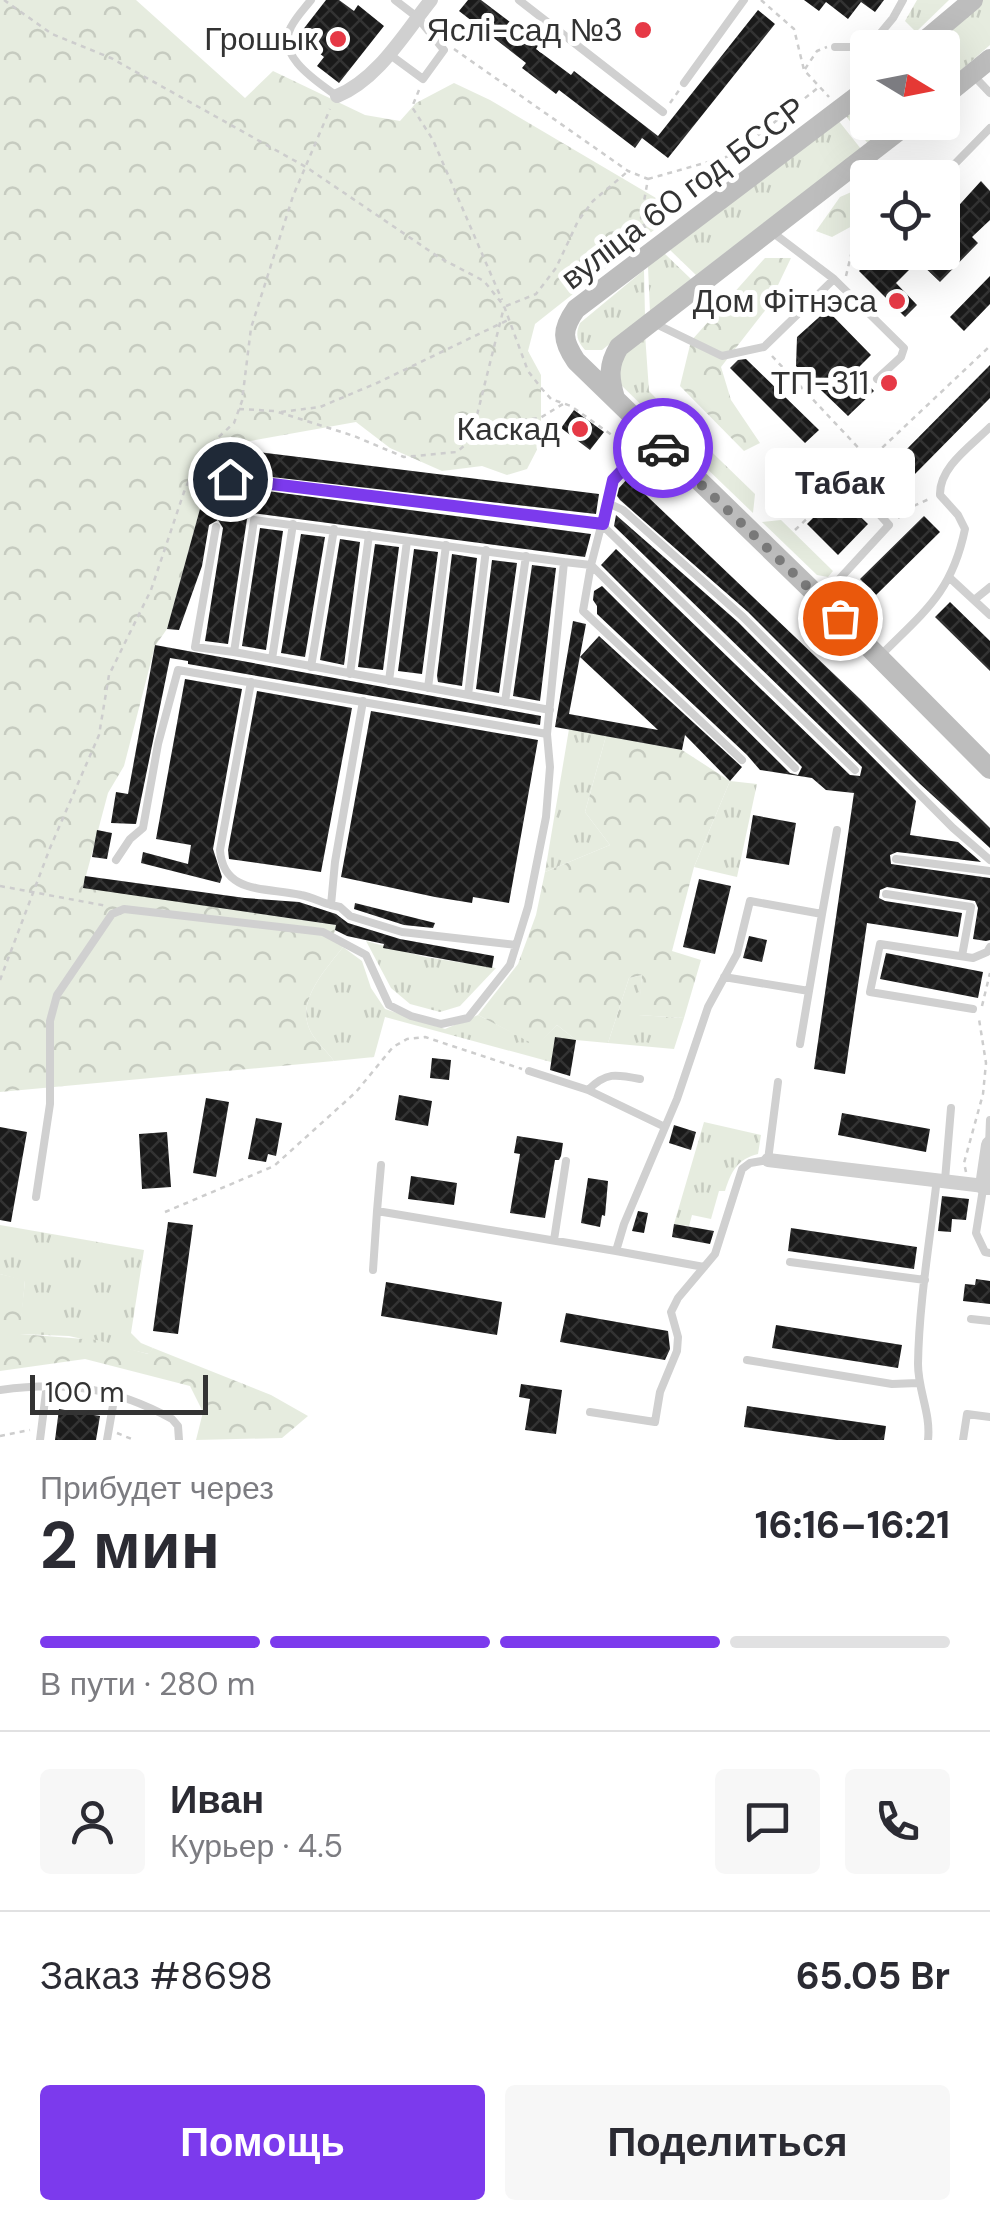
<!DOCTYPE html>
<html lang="ru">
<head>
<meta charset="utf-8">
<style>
  :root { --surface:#fff; --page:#f7f7f7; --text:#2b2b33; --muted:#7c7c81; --line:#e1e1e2; --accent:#7c3aed }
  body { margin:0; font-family:"DM Sans",sans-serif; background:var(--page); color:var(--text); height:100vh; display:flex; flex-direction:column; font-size:38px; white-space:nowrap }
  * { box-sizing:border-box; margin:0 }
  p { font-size:32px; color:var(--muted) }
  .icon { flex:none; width:55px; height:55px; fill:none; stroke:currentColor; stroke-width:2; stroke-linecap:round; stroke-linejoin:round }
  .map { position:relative; height:1440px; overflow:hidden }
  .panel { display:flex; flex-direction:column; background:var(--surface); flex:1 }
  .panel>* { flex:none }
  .needle { width:65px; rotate:100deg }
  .tools { position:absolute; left:850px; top:30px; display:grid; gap:20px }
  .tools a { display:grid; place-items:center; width:110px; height:110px; border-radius:10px; background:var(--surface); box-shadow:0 10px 40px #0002; font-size:50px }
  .scale { position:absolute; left:30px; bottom:25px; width:178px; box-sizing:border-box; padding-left:10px; border:5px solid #333; border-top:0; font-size:28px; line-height:35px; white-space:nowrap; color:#333; -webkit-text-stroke:8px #fff; paint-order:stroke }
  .pin { position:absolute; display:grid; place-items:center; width:85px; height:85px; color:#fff; margin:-42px; border:5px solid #fff; border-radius:50%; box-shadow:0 2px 10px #0007 }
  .courier { position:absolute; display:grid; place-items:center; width:100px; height:100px; margin:-50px; border:8px solid #7c3aed; border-radius:50%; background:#fff; color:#222; box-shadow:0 2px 12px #0007 }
  .bubble { position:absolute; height:70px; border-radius:10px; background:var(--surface); box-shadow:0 10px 40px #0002; font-size:32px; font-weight:700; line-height:70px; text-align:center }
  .summary em { font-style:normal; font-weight:700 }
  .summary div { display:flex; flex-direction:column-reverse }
  .summary { display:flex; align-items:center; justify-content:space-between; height:170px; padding:0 40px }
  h1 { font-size:65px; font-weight:700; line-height:75px }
  .bar { display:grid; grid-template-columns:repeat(4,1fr); gap:15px 10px; align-content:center; height:120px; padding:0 40px }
  .bar i { height:12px; border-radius:8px; background:var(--line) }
  .bar .selected { background:var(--accent) }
  .bar p { grid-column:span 4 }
  .line { display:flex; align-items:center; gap:25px; padding:0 40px; border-top:2px solid var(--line) }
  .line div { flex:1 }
  .round { display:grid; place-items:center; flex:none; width:105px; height:105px; border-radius:10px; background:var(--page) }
  .action { display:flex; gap:20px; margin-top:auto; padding:20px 40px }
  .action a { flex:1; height:115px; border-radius:10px; background:var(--accent); color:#fff; font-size:40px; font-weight:700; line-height:115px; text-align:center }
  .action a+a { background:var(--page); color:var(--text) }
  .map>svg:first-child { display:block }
</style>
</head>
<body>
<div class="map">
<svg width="990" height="1440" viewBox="0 0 990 1440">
  <defs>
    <pattern id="grass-tufts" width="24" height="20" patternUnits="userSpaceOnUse" patternTransform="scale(2.5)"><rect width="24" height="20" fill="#e6ecdf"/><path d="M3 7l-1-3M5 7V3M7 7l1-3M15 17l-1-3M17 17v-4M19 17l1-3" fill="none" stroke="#c6cbc0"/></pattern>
    <pattern id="forest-crowns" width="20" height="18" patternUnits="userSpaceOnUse" patternTransform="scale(2.5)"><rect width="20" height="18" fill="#e6ecdf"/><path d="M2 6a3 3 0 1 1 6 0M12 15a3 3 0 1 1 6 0" fill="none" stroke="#c6cbc0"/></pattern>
    <pattern id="building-cross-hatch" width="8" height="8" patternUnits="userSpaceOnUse" patternTransform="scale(2.5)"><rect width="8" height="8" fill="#1a1a1a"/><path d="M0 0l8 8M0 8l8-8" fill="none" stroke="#333"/></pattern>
  </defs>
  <rect width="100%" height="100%" fill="#fff"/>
  <path fill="url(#grass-tufts)" d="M917,0h32l-33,32 -11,-11z
    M982,0h8v45l-47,41 -1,-38h-10z
    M867,97l1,25 29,1 -28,22 -24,-30z
    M838,120l23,29 -165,126 -26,-25z
    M664,253l27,26 -41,33 -2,-45z
    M644,270l1,46 -43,34h-17c-8,-9 -10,-16 -5,-27z
    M645,334l4,57 30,31 -9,11 -52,-51 -2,-19z
    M686,427l69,67 -2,19 -78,-75z
    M781,520l52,51 -5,6 -11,-2 -55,-53z
    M569,729l37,7 -21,76 25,33 -65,27z
    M730,781l27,3 -20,93 -43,-10z
    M366,941l59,16 71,11 -36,38 -20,6 -30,-8 -19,-16z
    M343,947l19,14 9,27 14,21 60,20 33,-14 59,30 20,-20 19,15 -25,22 -166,-45 -11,40 -40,4c-7,-10 -21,-22 -25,-33 -12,-29 18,-60 34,-81z
    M642,975l-3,40 45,3 -10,31 -66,-6 21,-65z
    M704,1122l57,13 -3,19c-21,5 -27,18 -33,37h-6l-8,28 -19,-4 -3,11 -15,-2z
    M0,1225l144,25 -13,83 10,10 12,5 -4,6 -80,-18 -50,-2 6,-53 -25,-7z"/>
  <path fill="url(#forest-crowns)" d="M0,0h136l109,98 28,-27 92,44 35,6 16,-18 38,-20 36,17 188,111 -143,113 -7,27 13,24v67l-14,27 -20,6 -25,-9 -40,5 -52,-23 -34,-26 -139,25 -50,182 -12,17 -31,120 -16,27 -25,94 253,38 -2,9 9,13c-16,21 -46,52 -34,81 4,11 18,23 25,33l-334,31z
    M865,186l2,25 -13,14 -22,12 -16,-6 24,-34z
    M765,258h26l-24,50 -46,59 10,33 29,43 -16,8 -64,-65 11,-45z
    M606,736l76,14 48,31 -36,86 -22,84 29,9 -17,58 -46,-3 4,-40 -13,3 -21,65 -32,-3 -19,-15 -20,21 -59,-31 40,-51 18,-49 9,-43 65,-27 -25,-33z
    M0,1274l25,6 -5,54 77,6 51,14 5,-6 118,47 37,21 -26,22 -86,2 7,-28 -13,-26 -105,-27 -85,12z"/>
  <path fill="url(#building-cross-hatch)" d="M326,0h13l15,11 4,-6 26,21 -45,57 -22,-17 7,-9 -26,-21z
    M468,0h13l58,44 -3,5 35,26 3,-4 84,65 100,-126 17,14 -107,134 -26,-20 -7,10 -76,-58 -3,4 -34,-26 4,-5 -67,-52z
    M804,0h80l-9,12 -14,-10 -13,17 -22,-17 -7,9z
    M981,181l9,10v29l-18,17 6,6 -38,39 -22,-21 -22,22 21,22 -12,12 -46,-46 18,-19h65v-28z
    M990,276v28l-26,27 -14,-14z
    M827,310l44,45 -16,16 19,20 -26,25 -52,-50 1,-29z
    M746,359l73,71 -14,13 -75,-75 8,-8z
    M990,365v33l-77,78 -16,-17z
    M574,410l30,22 -14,18 -29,-22z
    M217,447l382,47 -3,20 -368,-42 -5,7 6,7 362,48 -6,23 -333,-44 -5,6 -19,125 -23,-3 18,-113 -5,-8 -9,5 -7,41 -23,64 -12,-1z
    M628,478l231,220 131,130v20l-71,-65 -171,-171 -128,-112 -3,-4 2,-8z
    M837,494l31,30 -30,31 -31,-31z
    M616,515l122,107 178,179 -6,34 48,7 23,20 -84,-10 -7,3 1,9 99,14v62l-4,1 -13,-2 5,-31 -3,-7 -88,-14 -7,3 -1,8 6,3 77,12 -4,24 -91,-14 -22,151 -31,-5 40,-276 -28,-3 -14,-12 -52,-8 -13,-15 -150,-141v-8l-4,-6 1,-9 8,-5 188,187 8,2 4,-8 -201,-202 15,-16 234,226 10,1 2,-9 -248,-241z
    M924,516l16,16 -64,63 -16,-16z
    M260,528l23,3 -17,119 -24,-4z
    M301,534l24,3 -20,120 -24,-4z
    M340,539l20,3 -16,123 -24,-5z
    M375,544l24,3 -16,123 -25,-3z
    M414,549l24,3 -16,122 -24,-3z
    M452,554l25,4 -15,128 -24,-4 -1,-6z
    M492,560l25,3 -18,130 -23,-4z
    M532,565l24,3 -16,133 -27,-5z
    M950,602l40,39v30l-55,-54z
    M573,621l13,3 -17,90 89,16 -78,-73 19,-21 143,131 -12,14 -45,-46 -3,15 -127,-23z
    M155,645l386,71 -1,9 -352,-61v-3l-18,-3 -34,166 -25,-1 5,-31 12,2z
    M185,679l57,10 -29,160 9,28 -2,6 -79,-20 2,-11 45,12 3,-19 -35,-6z
    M257,691l95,17 -31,164 -92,-13 -1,-9z
    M371,711l167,29 -29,163 -36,-6 -1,6 -37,-6 -94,-20z
    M753,815l43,8 -7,42 -43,-7z
    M97,830l15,3 -5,26 -15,-2z
    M85,876l160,22 54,4 37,12 12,9 52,16 94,17 -2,12 -109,-20 1,-4 -37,-8 -12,-6 1,-5 -253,-37z
    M699,879l32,7 -16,68 -32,-7z
    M355,903l80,20 -2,5 -29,-3 -50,-16z
    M749,936l18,4 -5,22 -19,-4z
    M886,953l97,19 -5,26 -98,-19z
    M555,1037l21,3 -6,36 -20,-6z
    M432,1058l19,2 -2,20 -19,-2z
    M399,1095l33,6 -4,25 -33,-6z
    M206,1098l23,4 -13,75 -23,-4z
    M842,1113l88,16 -4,23 -88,-17z
    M256,1118l26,5 -6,33 -8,-2 -2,8 -18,-3z
    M674,1125l22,7 -5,18 -22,-7z
    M0,1127l27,5 -16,90 -11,-2z
    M167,1132l4,55 -29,2 -3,-55z
    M517,1136l46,7 -2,13 -2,4h-4l-10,58 -35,-5 10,-59 -6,-1z
    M411,1176l46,7 -3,22 -46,-6z
    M588,1178l20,3 -3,35 -3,-1 -2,12 -19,-4z
    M942,1196l27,3 -3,21 -14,-1 -1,13 -13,-1z
    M638,1211l10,2 -4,20 -12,-2z
    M168,1222l25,3 -15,109 -25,-3z
    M674,1224l40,7 -4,13 -38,-7z
    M791,1228l126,19 -3,22 -126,-18z
    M976,1279l14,2v23l-27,-3 2,-17 10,1z
    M386,1282l116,20 -5,33 -116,-19z
    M566,1313l102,18 2,18 -5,11 -105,-18z
    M776,1325l126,20 -4,23 -126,-20z
    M521,1384l41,6 -6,44 -31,-4 5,-31 -11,-2z
    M747,1406l139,20 -2,14h-47l-93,-13z
    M59,1409l41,7 -4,24h-41z"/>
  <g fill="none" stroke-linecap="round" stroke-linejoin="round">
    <path stroke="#cdcdcd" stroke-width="2.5" stroke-dasharray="5 5" stroke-linecap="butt" d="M4,0l48,34 59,24 195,109 134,91 44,23 20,25 24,65 14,18 9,10 20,7 59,42
      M761,0l33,29 10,41 25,27
      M454,49l174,122 20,8 -7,39 7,17
      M805,69l12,-18 10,-4
      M419,90l-7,17 21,33 69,160
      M670,103l10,-14
      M648,179l85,-24 86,-68
      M852,264l16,-13
      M846,276l11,-46 2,-49
      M506,306l30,-12 20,-26 22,-47 15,-20 34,-29
      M772,356l96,102 41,50
      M239,409l36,2 79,25 50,21 53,-5 9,-8 10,-25 28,-112
      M281,412l39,-5 57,-24 131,-63
      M468,443c19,-5 32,-7 45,-22l27,-3 23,-14
      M898,518l11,-10 20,-9
      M795,530l195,-184
      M0,886l107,20
      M0,980l50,-132 49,-113 10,-60 42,-85 33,-98 16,-38 34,-31 8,-22 9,-73 42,-132 37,-87
      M982,1006l8,-33
      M966,1172l-2,-9 19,-69 3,-31 -7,-44
      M165,1212l109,-46 82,-74 37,-45 14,-8 18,-2 97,32
      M117,1433l17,7
      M0,1436l30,-6"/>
    <path stroke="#d0d0d0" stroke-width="8" d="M311,0c-7,9 -15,17 -20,27 -16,29 27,55 46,69
      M519,0l144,112
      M835,47h34l24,-29 10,-18
      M389,54l34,25 21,-29 -27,-33 -22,-17
      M973,75l17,18
      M684,83l60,-83
      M941,178l49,-50
      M772,232l62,47 70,69 -3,9 -24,22
      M660,326l62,30 42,-9 70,-68
      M230,479l373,45
      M608,503l15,7 120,107 210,211 37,32
      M602,525l253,245
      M216,527l-21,120 39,5
      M591,565l204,203
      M591,565l-8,46 159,149
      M951,579l39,36
      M821,599l68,-74 -17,-19
      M974,600l16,-13
      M882,654c43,-43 70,-62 83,-125l-7,-14 -18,-20c-1,-28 31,-49 50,-68
      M272,659l21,-135
      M311,667l23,-138
      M350,674l19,-139
      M389,681l18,-140
      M251,682l-31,168c3,45 47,37 81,45 10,2 20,7 30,10l4,-43 28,-161
      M428,688l18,-143
      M468,695l18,-145
      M505,702l21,-146
      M550,710l-316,-58 20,-132 310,42
      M896,859l94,12
      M116,860l14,-21 13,-11 15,-84 20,-74 369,64 17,-172 27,3 22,-85 40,-42
      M886,894l85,13 -9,49
      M331,905l9,2 10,9 52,16 114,13
      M822,914l15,-84
      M724,977l85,14
      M973,1009l-103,-17 10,-48 93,14 14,-6 3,-5
      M529,1071l59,19 77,37
      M588,1090c18,-18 28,-16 52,-11
      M989,1145l1,-25
      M381,1165l-4,46 239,40
      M945,1180l6,-72
      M983,1189l-7,44 9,19 5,1
      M36,1197l14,-93v-83l7,-26 55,-81 12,-5 199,23 43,23 23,50 22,11 30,8 27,-6 42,-53 18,-58 18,-90 4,-50 -3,-33
      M554,1240l12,-79
      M790,1262l135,18
      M704,1267l-88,-16 8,-27 53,-125 31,-92 29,-53 13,-53 72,13 -22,130
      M373,1270l4,-59
      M971,1319l19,2
      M747,1360l145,24 26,-1
      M0,1390c65,-9 114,-3 172,29l6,7 1,14
      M590,1412l65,10 5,-30 17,-41 1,-14 -7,-25 7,-14 37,-44 27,-85 8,-6 18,-3 10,-78
      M40,1440l7,-56
      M107,1440l8,-46
      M928,1440c3,-27 -10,-49 -10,-76 1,-62 12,-124 19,-186
      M963,1440l4,-26 23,3"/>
    <path stroke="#d0d0d0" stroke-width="14" d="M337,96c41,-17 67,-62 94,-96
      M768,1160l216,26"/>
    <path stroke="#d0d0d0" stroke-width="18" d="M990,1145l-6,41h6"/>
    <path stroke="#bdbdbd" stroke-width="20" d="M916,48l57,-48
      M868,88l-292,221c-15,21 -14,31 0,52l245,238 169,170
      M942,98l48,-39
      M615,398c-6,-20 -7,-33 4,-51l291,-225"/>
  </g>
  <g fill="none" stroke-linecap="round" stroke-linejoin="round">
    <path stroke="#7a7a7a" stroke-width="10" stroke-dasharray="0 18" d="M663,448l177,170"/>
    <path stroke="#7c3aed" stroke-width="12" d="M230,479l373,45 10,-44 40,-42 10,10"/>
  </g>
  <g fill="#e63946" stroke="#fff" stroke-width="4">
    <circle cx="643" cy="30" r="10"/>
    <circle cx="338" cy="39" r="10"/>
    <circle cx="897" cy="301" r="10"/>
    <circle cx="889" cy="383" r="10"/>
    <circle cx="580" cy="429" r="10"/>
  </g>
  <g text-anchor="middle" stroke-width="10" stroke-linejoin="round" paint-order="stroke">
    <g font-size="32" fill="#333" stroke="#fff" text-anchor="end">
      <text x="623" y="41">Яслі-сад №3</text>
      <text x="318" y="50">Грошык</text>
      <text x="877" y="312">Дом Фітнэса</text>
      <text x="869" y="394">ТП-311</text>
      <text x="560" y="440">Каскад</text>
    </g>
    <g font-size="32" fill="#333" stroke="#fff">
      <text transform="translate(683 193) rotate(-37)" y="11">вуліца 60 год БССР</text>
    </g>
  </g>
</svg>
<div class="tools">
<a><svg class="needle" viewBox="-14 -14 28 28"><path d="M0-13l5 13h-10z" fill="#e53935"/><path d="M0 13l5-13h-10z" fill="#7c7c81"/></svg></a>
<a><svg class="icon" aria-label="locate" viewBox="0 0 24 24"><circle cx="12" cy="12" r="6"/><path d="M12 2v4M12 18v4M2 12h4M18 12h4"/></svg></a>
</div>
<div class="scale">100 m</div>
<div class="pin" style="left:840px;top:618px;background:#ea580c"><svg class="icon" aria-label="bag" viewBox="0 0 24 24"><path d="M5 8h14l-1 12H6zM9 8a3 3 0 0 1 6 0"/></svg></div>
<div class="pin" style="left:230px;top:479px;background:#1f2937"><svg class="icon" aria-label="home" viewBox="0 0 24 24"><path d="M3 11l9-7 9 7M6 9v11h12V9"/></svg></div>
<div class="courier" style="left:663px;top:448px"><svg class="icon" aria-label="car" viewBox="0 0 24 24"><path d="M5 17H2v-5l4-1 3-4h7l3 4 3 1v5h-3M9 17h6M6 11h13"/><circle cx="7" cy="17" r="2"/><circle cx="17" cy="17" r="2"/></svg></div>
<div class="bubble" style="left:765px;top:448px;width:150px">Табак</div>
</div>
<section class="panel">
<div class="summary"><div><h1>2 мин</h1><p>Прибудет через</p></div><em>16:16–16:21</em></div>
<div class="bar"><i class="selected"></i><i class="selected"></i><i class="selected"></i><i></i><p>В пути · 280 m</p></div>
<div class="line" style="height:180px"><a class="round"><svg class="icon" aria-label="person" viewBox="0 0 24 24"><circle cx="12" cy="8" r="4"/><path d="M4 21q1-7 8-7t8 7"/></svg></a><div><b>Иван</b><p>Курьер · 4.5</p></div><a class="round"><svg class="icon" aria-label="chat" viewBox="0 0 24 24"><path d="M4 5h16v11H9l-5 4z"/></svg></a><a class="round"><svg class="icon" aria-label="phone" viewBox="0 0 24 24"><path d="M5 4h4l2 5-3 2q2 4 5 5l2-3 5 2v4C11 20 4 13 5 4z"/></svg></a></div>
<div class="line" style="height:130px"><div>Заказ #8698</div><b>65.05 Br</b></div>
<div class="action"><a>Помощь</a><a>Поделиться</a></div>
</section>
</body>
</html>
